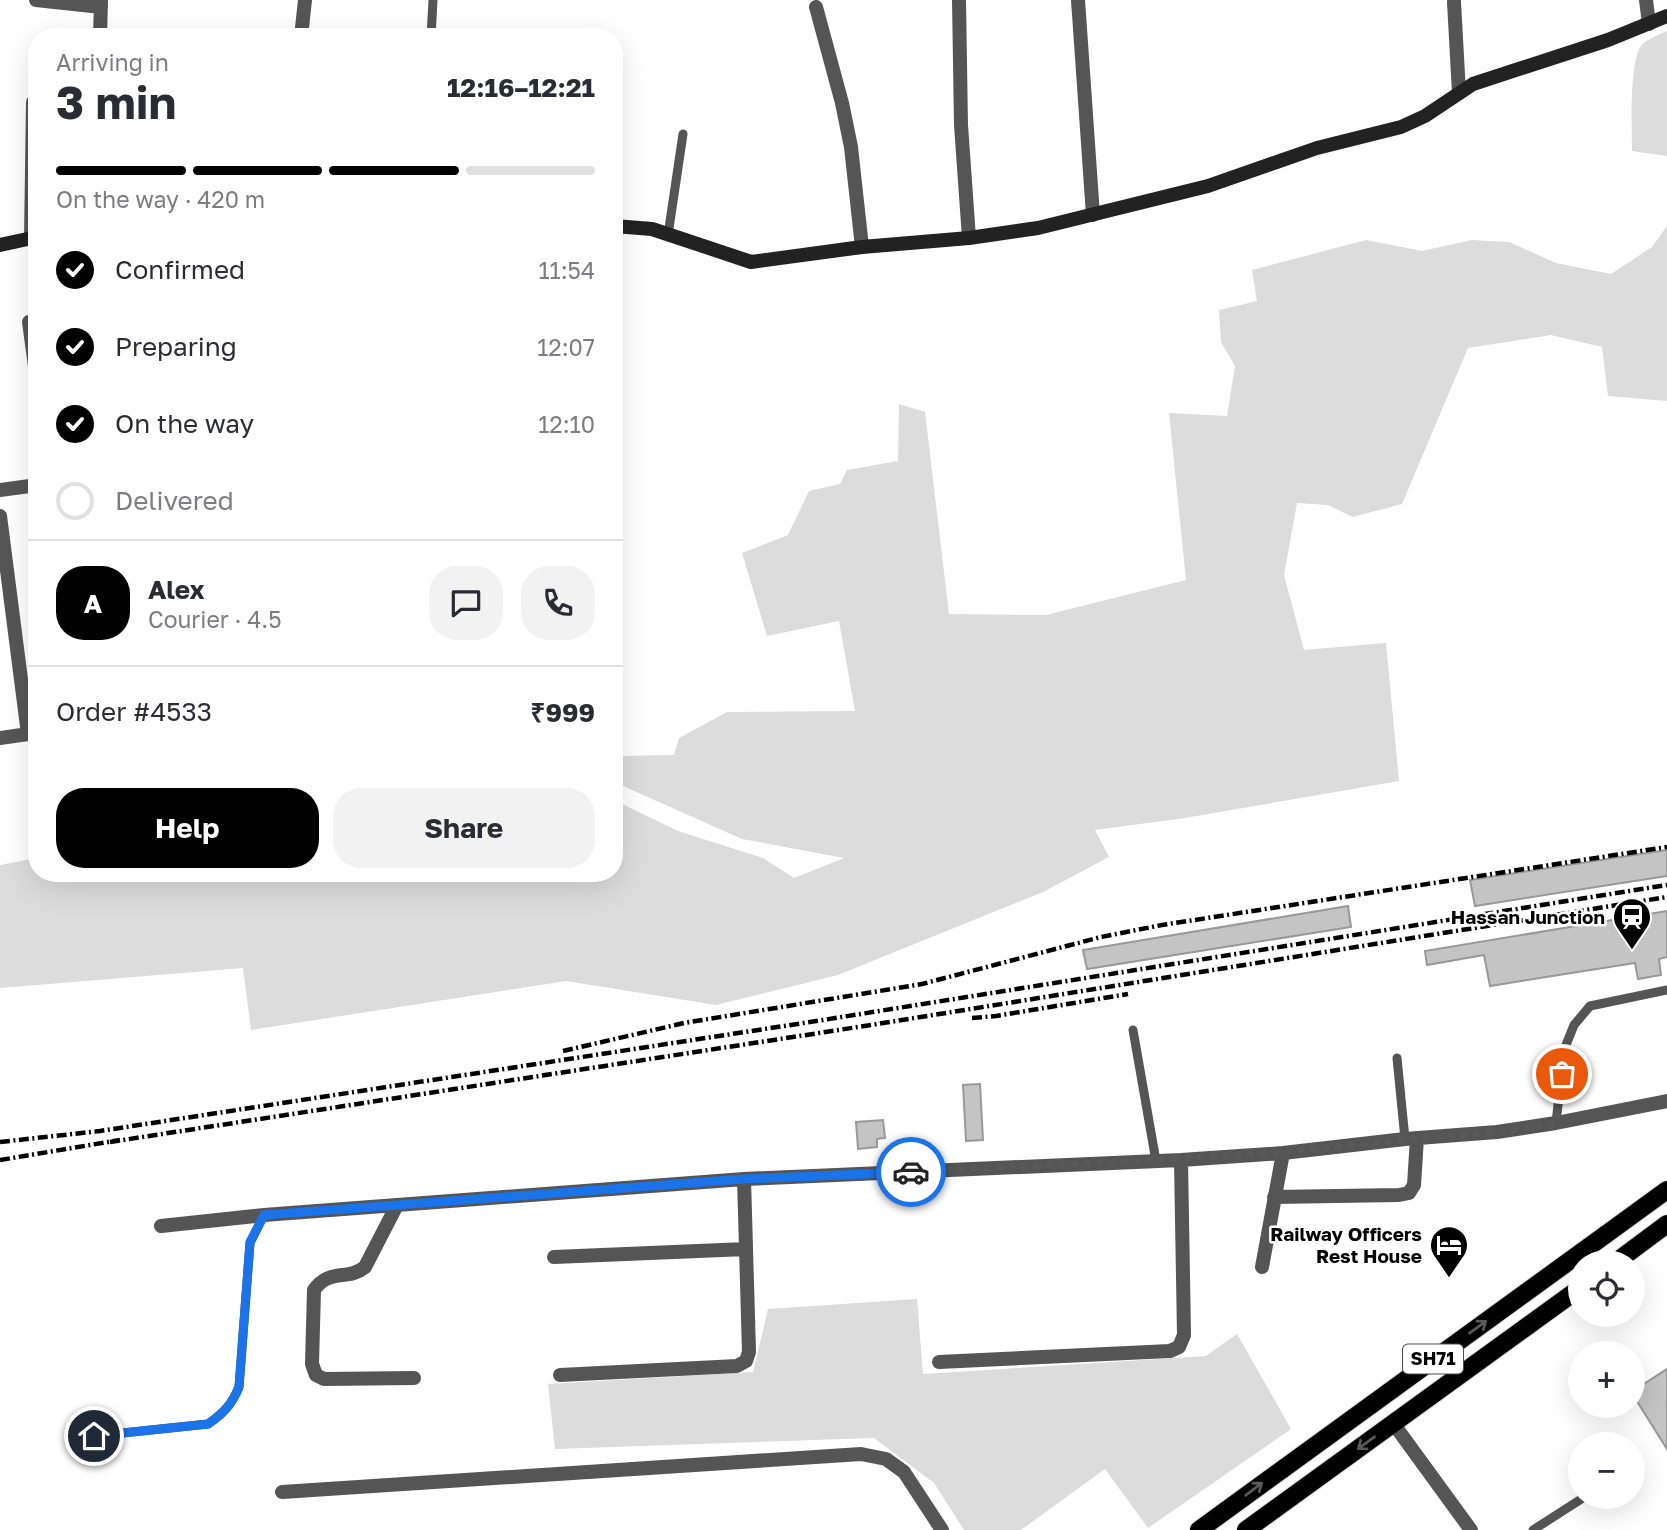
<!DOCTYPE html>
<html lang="en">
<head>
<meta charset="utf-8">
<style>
  :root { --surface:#fff; --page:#f2f2f3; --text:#2b2b33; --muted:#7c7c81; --line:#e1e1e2; --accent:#000 }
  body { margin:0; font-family:"Golos Text",sans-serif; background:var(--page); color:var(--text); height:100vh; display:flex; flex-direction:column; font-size:26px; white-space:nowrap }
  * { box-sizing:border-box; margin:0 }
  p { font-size:23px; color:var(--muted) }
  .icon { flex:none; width:38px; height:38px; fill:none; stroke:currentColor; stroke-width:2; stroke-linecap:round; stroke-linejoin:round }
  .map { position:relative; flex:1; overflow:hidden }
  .drawer { position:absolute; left:28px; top:28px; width:595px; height:854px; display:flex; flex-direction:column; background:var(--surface); border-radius:28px; box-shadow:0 7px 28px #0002 }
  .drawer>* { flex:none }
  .buttons { position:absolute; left:1568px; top:1250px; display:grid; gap:14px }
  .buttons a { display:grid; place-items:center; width:77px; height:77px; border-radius:50%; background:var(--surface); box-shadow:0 7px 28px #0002; font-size:35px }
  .pin { position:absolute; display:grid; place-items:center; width:60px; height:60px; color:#fff; margin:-30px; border:4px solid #fff; border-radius:50%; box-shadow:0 2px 7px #0007 }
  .courier { position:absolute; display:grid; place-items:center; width:70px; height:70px; margin:-35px; border:5px solid #1a73e8; border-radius:50%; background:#fff; color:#222; box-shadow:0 2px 9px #0007 }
  .overview em { font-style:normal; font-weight:700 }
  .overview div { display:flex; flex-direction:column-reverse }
  .overview { display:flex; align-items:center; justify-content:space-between; height:119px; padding:0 28px }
  h1 { font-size:46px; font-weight:700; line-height:52px }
  .bar { display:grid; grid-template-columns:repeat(4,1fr); gap:10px 7px; align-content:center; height:84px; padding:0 28px }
  .bar i { height:9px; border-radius:5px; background:var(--line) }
  .bar .selected { background:var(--accent) }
  .bar p { grid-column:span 4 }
  .line { display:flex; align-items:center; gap:18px; padding:0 28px; border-top:2px solid var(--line) }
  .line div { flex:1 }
  .round { display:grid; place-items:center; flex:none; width:74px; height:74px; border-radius:28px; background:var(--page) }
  ol { padding:0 28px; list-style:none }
  li { display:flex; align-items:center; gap:21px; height:77px }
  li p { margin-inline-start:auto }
  li .icon { padding:7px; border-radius:50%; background:var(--accent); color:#fff; stroke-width:4 }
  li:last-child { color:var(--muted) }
  li i { width:38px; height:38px; border:4px solid var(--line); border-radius:50% }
  .cta { display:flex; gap:14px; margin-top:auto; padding:14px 28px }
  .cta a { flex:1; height:80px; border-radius:28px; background:var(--accent); color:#fff; font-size:28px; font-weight:700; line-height:80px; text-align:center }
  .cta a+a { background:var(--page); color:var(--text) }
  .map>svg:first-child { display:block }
</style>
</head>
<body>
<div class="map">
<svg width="1667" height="1530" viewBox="0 0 1667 1530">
  <rect width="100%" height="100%" fill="#fff"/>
  <path fill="#dcdcdc" d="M1664,32h3v124l-35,-5c0,-22 -3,-88 9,-105 4,-6 16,-10 23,-14z
    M1667,226v175l-59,-5 -6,-49 -51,-12 -83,13 -66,156 -49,13 -25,-12 -31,-2 -13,72 20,75 82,-7 13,138 -214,37 -90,12 14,27 -66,35 -205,83 -122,30 -150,-24 -315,49 -8,-62 -243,20v-123l37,-7v15h577v-73l64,31 85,27 31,20 50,-20 -102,-19 -128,-57v-16l5,-10 55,-1 5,-17 48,-26 128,-1 -16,-90 -72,15 -25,-83 46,-18 21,-44 31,-7 7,-14 51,-9 1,-57 26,8 24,202 97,1 140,-35 -17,-167 58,3 8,-50 -14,-24 -2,-32 38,-9 -5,-31 114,-30 56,11 50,-11 37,2 47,21 55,11 41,-27z
    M917,1299l6,75 283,-18 31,-22 54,95 -143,99 -43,-59 -84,61h-57l-30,-47 -60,-45 -319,11 -7,-65 205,-12 15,-63z"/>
  <path fill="#c4c4c4" stroke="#999" stroke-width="2" d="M1667,850v26l-192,30 -5,-26z
    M1348,906l3,21 -264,42 -4,-19z
    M1667,911v46l-8,2 2,16 -23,4 -3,-16 -145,23 -6,-31 -57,10 -2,-14z
    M980,1084l3,56 -17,1 -3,-56z
    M883,1120l2,18 -8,1v8l-19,2 -2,-27z
    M1667,1369v80l-34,-54v-4z"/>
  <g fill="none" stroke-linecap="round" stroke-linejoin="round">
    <defs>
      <path id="primary" d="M1616,1262l51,-38
        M1199,1530l468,-340
        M1246,1530l334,-242"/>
    </defs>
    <use href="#primary" stroke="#dbdbdb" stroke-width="20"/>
    <path stroke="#555" stroke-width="9" d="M431,37l2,-37
      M668,235l15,-101
      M1133,1030l23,131
      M1397,1058l8,81
      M1556,1123l8,-73 10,-25 16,-19 77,-16
      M94,1436l114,-12c16,-11 24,-20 31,-37l11,-144 14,-28
      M1533,1530l53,-34"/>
    <path stroke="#555" stroke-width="14" d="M36,0l65,7
      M959,0l2,125 8,113
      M1078,0l15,215
      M1646,0l3,24
      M1454,2l5,91
      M816,7l26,96 9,44 11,100
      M100,37l1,-37
      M301,37l4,-37
      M31,239l2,-137
      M29,322l8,59
      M0,490l37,-5
      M0,516l28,218 -28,4
      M1274,1197l125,-2 10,-2 5,-8 3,-47
      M397,1205l-32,62c-17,14 -36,1 -51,23l-2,74 4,11 8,4 90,-1
      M161,1226l103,-11 480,-36 437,-19 102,-7 122,-14 92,-7 59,-9 111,-22
      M554,1257l192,-8
      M1262,1267l21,-114
      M939,1362l231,-11 9,-4 5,-12 -3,-175
      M560,1375l177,-9 9,-5 3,-9 -5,-173
      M1393,1423l78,107
      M282,1492l579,-38 25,5 18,13 38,58"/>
    <path stroke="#222" stroke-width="14" d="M614,226l38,3 99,33 111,-15 107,-9 69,-10 170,-42 109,-38 84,-21 24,-11 48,-32 135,-44 59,-24
      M0,245l37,-8"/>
    <use href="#primary" stroke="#000" stroke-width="18"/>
    <path stroke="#000" stroke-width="4.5" stroke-dasharray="10 3.5 2 3.5" stroke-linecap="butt" d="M972,1018l24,-2 132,-22
      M563,1051l121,-28 238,-39 179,-47 61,-12 505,-78
      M0,1142l100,-11 723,-111 844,-135
      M110,1142l761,-117 796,-128
      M0,1160l120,-20"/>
  </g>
  <defs><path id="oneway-shaft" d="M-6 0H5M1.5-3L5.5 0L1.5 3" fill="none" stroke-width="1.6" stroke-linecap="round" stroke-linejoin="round" transform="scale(1.75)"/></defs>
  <g stroke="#595959">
    <use href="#oneway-shaft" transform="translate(1478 1327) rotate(-36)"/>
    <use href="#oneway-shaft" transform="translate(1366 1443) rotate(144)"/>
    <use href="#oneway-shaft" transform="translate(1254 1489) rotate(-37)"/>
  </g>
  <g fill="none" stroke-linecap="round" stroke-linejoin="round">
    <path stroke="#595959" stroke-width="7" stroke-dasharray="0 12.6" d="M911,1172l372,-19 122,-14 92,-7 59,-9 6,-49"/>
    <path stroke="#1a73e8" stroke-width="9" d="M94,1436l114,-12c16,-11 24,-20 31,-37l11,-145 14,-27 480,-36 167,-7"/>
  </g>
  <defs>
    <symbol id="station-pin" viewBox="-11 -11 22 30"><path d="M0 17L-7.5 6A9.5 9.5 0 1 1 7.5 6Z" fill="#000" stroke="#fff"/><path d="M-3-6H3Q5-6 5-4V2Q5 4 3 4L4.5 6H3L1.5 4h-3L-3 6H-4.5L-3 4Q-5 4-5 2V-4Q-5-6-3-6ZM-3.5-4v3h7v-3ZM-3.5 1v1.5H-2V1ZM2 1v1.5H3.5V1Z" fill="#fff"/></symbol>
    <symbol id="hotel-pin" viewBox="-11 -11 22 30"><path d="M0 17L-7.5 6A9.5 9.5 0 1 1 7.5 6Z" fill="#000" stroke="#fff"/><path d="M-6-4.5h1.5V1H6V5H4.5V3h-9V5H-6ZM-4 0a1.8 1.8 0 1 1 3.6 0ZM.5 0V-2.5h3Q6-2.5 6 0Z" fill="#fff"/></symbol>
  </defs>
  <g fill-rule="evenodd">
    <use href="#station-pin" x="1610" y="895" width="44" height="60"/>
    <use href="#hotel-pin" x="1427" y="1223" width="44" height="60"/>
  </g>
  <g text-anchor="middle" stroke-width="5" stroke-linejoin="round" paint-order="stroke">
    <rect fill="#fff" stroke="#4c4c4c" stroke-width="2" x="1403" y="1344.5" width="60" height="29" rx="5"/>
    <g font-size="18" font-weight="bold" fill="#000">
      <text x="1433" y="1365">SH71</text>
    </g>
    <g font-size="19" font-weight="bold" fill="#000" stroke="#fff" text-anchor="end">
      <text x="1605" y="924">Hassan Junction</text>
      <text x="1422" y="1241">Railway Officers<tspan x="1422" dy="22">Rest House</tspan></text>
    </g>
  </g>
</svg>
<div class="buttons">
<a><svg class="icon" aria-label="locate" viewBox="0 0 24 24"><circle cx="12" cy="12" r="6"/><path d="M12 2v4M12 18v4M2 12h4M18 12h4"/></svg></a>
<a>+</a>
<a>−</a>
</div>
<div class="pin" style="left:1562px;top:1074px;background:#ea580c"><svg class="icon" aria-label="bag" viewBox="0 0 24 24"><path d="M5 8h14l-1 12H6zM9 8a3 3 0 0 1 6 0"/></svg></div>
<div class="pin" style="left:94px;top:1436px;background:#1f2937"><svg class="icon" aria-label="home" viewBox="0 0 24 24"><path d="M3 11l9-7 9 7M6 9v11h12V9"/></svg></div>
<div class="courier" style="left:911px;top:1172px"><svg class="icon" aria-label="car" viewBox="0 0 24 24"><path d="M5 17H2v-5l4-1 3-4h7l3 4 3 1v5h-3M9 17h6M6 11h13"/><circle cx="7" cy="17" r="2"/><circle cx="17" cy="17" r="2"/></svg></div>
<section class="drawer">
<div class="overview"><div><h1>3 min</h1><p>Arriving in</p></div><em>12:16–12:21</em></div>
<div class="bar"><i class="selected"></i><i class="selected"></i><i class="selected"></i><i></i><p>On the way · 420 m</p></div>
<ol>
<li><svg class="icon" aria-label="check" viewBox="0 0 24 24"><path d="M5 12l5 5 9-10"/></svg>Confirmed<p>11:54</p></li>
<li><svg class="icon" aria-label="check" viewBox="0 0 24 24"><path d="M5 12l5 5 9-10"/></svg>Preparing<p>12:07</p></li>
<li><svg class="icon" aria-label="check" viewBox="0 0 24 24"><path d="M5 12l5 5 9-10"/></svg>On the way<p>12:10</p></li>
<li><i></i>Delivered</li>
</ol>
<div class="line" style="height:126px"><b class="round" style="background:var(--accent);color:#fff">A</b><div><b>Alex</b><p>Courier · 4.5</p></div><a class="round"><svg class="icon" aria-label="chat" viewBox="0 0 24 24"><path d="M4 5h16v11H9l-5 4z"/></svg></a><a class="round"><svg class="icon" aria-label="phone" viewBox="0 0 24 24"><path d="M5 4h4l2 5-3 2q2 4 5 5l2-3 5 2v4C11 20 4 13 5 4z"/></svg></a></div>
<div class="line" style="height:91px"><div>Order #4533</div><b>₹999</b></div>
<div class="cta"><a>Help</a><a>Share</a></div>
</section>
</div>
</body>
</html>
